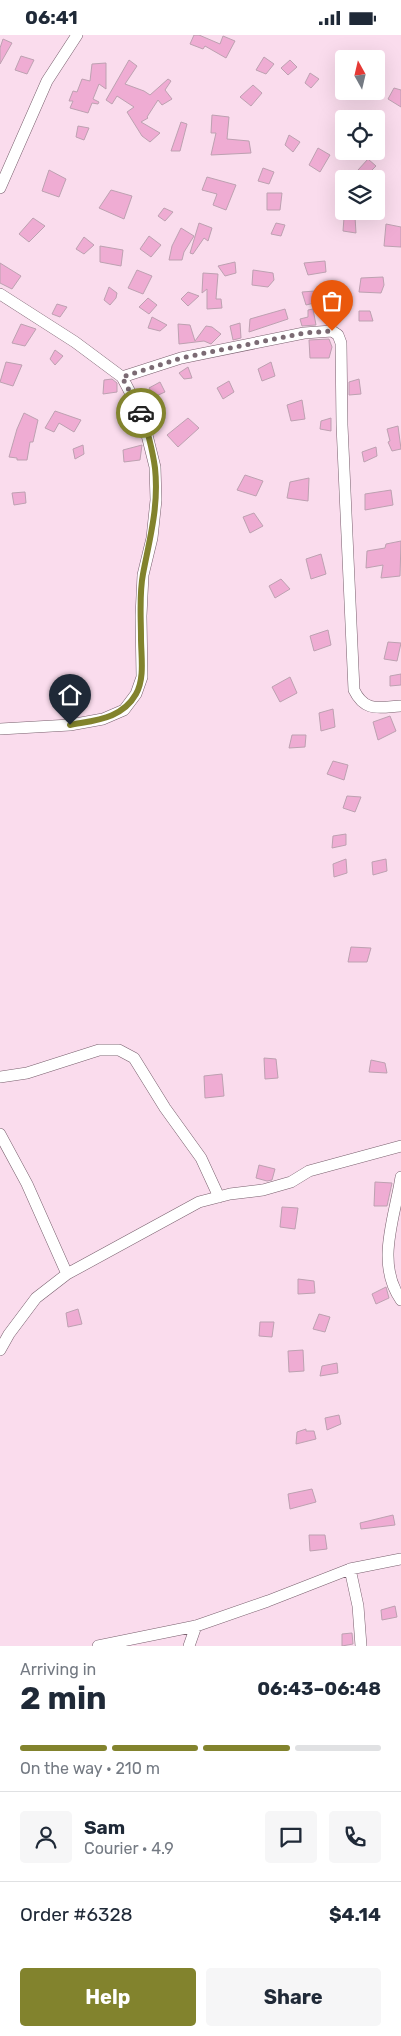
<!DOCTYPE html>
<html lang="en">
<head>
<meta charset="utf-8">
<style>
  :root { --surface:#fff; --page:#f6f6f7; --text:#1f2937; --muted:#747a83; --line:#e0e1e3; --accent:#82832d }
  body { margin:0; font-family:Rubik,sans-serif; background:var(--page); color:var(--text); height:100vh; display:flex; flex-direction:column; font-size:19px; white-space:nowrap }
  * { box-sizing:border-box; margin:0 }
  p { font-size:16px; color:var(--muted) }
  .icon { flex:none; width:28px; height:28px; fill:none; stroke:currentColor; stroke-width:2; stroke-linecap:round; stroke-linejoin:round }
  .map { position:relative; height:1611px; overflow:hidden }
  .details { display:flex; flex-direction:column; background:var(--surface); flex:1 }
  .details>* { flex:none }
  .needle { width:32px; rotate:352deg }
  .tools { position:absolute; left:335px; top:15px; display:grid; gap:10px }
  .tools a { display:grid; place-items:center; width:50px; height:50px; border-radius:5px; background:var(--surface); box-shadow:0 5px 20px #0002; font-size:25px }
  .pin { position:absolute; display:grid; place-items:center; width:42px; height:42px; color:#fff; margin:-51px -21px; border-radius:50% 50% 50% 0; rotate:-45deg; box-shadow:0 0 5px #0007 }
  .pin .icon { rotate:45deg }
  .courier { position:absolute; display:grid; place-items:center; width:50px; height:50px; margin:-25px; border:4px solid #82832d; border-radius:50%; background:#fff; color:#222; box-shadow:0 1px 6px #0007 }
  .headline em { font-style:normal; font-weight:700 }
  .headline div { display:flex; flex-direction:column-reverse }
  .headline { display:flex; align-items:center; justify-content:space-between; height:85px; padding:0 20px }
  h1 { font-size:32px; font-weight:700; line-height:38px }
  .bar { display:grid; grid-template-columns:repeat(4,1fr); gap:8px 5px; align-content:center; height:60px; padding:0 20px }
  .bar i { height:6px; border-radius:4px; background:var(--line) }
  .bar .selected { background:var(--accent) }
  .bar p { grid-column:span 4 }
  .line { display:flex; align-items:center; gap:12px; padding:0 20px; border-top:1px solid var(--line) }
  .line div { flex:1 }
  .round { display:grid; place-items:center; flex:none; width:52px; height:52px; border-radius:5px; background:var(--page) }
  .action { display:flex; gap:10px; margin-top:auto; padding:10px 20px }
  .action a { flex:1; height:58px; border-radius:5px; background:var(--accent); color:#fff; font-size:20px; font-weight:700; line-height:58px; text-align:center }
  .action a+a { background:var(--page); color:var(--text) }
  .status { display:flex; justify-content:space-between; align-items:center; height:35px; padding:0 25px; background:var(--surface); direction:ltr }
  .status svg { height:14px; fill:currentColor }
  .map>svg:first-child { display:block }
</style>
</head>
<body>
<div class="status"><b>06:41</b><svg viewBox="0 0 49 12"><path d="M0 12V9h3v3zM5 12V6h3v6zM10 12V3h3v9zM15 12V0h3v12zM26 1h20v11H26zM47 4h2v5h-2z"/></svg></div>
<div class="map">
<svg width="401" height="1611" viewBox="0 0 401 1611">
  <rect width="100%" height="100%" fill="#fadced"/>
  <path fill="#efacd3" stroke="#bda1b1" d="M194,0h5l21,9 3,-8 12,5 -9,17 -21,-12 -2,3 -13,-5z
    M3,4l9,4 -12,21v-16z
    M21,21l13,4 -7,14 -12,-4z
    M264,22l10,7 -8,10 -10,-4z
    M129,25l8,6 -12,18 19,7 6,4 18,-16 3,2 -6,9 7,9 -10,6 -4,-5 -11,17 1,1 -7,4 19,11 -10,9 -8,-6 -15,-24 7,-5 -17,-11 -5,8 -6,-4z
    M290,25l7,7 -9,8 -7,-7z
    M106,28v26l-7,-5 -6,15 6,3 -1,2 -6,-1 -4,10 -18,-5 3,-7h-4l4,-10 4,1 5,-13 8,2 2,-17z
    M310,38l9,6 -8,9 -6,-5z
    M253,50l9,8 -11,13 -11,-9z
    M394,53l7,2v17l-13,-8z
    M212,80l17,2 -2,22 22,2 2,12 -40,2 5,-22h-5z
    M181,87l6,2 -7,27h-9z
    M78,91l11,2 -5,12 -8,-3z
    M289,100l11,7 -7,10 -8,-7z
    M318,113l12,7 -10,17 -11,-7z
    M368,124l8,7 -11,11 -7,-7z
    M263,133l11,4 -5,12 -11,-3z
    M49,135l17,9 -7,18 -17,-6z
    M207,142l29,8 -10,25 -13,-5 4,-11 -15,-4z
    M111,155l21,6 -8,23 -25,-11z
    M267,158h15l-2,17h-13z
    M164,173l9,4 -8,9 -7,-5z
    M355,182l1,16 -13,-2 1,-13z
    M33,183l12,8 -16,16 -10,-8z
    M199,188l13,5 -4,13 -4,-3 -11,16 -3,-1z
    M276,188l9,2 -4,11 -10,-2z
    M386,189l15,3v20l-17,-1z
    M181,193l13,8 -10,16 -2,8h-13l3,-14z
    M149,201l12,9 -10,12 -11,-8z
    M84,202l10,8 -10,9 -8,-5z
    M100,211l23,4 -2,16 -21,-4z
    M325,226l1,11 -18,3 -4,-12z
    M235,227l1,11 -11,3 -7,-10z
    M0,228l21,13 -9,13 -12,-6z
    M137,235l15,6 -9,18 -15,-6z
    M253,235l20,3 1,7 -6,7 -16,-2z
    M203,238l15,1 -2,25h5l1,9 -15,1v-20l-5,4z
    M383,242l1,8 -3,8 -22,-1 2,-14z
    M109,252l8,6 -1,5 -6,7 -6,-5z
    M315,256l3,11 -12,3 -4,-13z
    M188,257l11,4 -11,10 -7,-7z
    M344,257l-1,13 -11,-2 1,-10z
    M148,263l9,7 -8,9 -10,-7z
    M57,269l10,3 -7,10 -8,-3z
    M285,274l3,10 -39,13 1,-13z
    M313,274l3,16 -14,1 -2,-7 8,-2v-7z
    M359,276h11l3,10h-14z
    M152,282l15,8 -7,6 -12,-3z
    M240,288l1,15 -8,2 -3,-14z
    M21,289l15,5 -11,17 -13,-3z
    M178,289l12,1 5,16 11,-15 6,1 9,7 -10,10 -7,-3 -25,3z
    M329,304l3,8 -3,11h-19l-1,-18z
    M55,315l8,6 -8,9 -5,-6z
    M6,327l16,3 -9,21 -13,-4z
    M271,327l4,14 -13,5 -4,-12z
    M188,332l4,11 -8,1 -5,-6z
    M112,344l5,4v9l-14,2 1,-14z
    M359,344l2,15 -12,1v-13z
    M229,346l5,11 -11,7 -6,-11z
    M160,347l5,10 -11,5 -5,-9z
    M302,365l3,19 -14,2 -4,-16z
    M55,376l26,9 -7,12 -15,-9 -5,9 -9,-4z
    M24,378l14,7 -5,22h-3l-3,18h-10v-2l-8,-1 8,-28z
    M188,383l11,10 -21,19 -11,-12z
    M331,383v13l-11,-2 1,-8z
    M398,391l3,23 -9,2 -4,-9 2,-1 -3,-12z
    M83,410l1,9 -9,5 -2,-10z
    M142,410l-2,15 -16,2 -1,-12z
    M376,412l1,9 -13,6 -2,-10z
    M245,440l18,6 -7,15 -19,-6z
    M309,443l-1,23 -21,-3 3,-16z
    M391,455l2,15 -28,5v-16z
    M25,457l1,11 -12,2 -2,-12z
    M254,478l9,13 -13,7 -7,-16z
    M401,506l-1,35 -19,2 2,-13 -17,3 1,-17 18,-3 1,-4z
    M321,519l5,20 -15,5 -5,-20z
    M281,544l9,10 -15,9 -6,-12z
    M328,595l3,15 -17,6 -4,-15z
    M388,607l13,1 -4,18 -13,-2z
    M401,639v11l-11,1v-10z
    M290,642l7,16 -17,9 -8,-15z
    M333,674l2,18 -14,4 -2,-18z
    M390,681l6,15 -18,9 -5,-18z
    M292,700h14l-1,12 -16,1z
    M333,726l15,4 -4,15 -17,-6z
    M347,761l14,1 -6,15 -12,-4z
    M346,799v11l-14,3 1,-12z
    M346,824l1,14 -13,4 -1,-13z
    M386,824l1,12 -14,4 -1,-13z
    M351,912l20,1 -4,14h-19z
    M264,1023l12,1 2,19 -13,1z
    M371,1025l14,3 2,10 -18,-1z
    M222,1039l2,22 -19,2 -1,-22z
    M259,1130l16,4 -3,11 -5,1 -11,-3z
    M375,1147l17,1 -5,23h-13z
    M282,1172l16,1 -3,21 -15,-2z
    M298,1244l16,2 1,12 -17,1z
    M386,1252l3,11 -13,6 -4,-10z
    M78,1274l4,15 -14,3 -2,-14z
    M319,1279l11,3 -5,15 -12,-3z
    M260,1287h14l-2,15 -13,-1z
    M303,1315l1,21 -15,1 -1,-21z
    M337,1328l1,10 -18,3 2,-10z
    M339,1380l2,9 -14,6 -2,-12z
    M306,1394v2h8l2,8 -20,5 1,-12z
    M312,1454l4,13 -26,7 -2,-15z
    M393,1480l2,10 -34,4 -1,-6z
    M309,1500h16l2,14 -17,2z
    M395,1571l2,11 -15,3 -1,-10z
    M352,1598l1,11 -11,2v-12z"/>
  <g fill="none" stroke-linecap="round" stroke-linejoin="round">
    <defs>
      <path id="street" d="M0,153l47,-107 30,-46
        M0,259l75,48 47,35 20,38 13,52 1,33 -4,38 -9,37 -2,41 1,61 -6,17 -12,16 -21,9 -33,6 -70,4
        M122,342l59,-19 123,-25 28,-2 6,4 3,8 1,82 12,265c11,23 26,17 47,16
        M0,1042l27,-4 72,-23h20l15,8 31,50 36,50 18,39
        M0,1099l27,50 40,90
        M401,1142c-6,40 -26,86 0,123
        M0,1315l9,-16 27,-36 31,-24 132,-72 31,-8 33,-4 28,-8 18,-11 92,-25
        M350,1534l8,37 3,40
        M98,1611l98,-20 72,-25 82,-32 51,-10
        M189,1611l7,-20"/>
    </defs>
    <use href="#street" stroke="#785f6d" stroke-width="12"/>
    <use href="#street" stroke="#fff" stroke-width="11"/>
  </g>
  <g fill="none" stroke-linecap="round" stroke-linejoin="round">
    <path stroke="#7b6a73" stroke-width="5" stroke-dasharray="0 9" d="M141,378l-19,-36 59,-19 123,-25 28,-2"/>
    <path stroke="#82832d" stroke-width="6" d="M70,690c25,-5 52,-6 66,-31 9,-16 5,-38 5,-56 0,-21 -2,-44 2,-64 7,-37 16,-68 12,-106 -2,-15 -8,-41 -14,-55"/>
  </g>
</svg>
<div class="tools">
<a><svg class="needle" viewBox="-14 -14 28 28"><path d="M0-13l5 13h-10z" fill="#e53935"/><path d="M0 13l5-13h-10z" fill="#747a83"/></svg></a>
<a><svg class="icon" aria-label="locate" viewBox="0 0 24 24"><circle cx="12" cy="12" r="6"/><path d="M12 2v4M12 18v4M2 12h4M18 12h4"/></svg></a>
<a><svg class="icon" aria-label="layers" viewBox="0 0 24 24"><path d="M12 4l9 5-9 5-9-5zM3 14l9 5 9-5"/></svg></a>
</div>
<div class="pin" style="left:332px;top:296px;background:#ea580c"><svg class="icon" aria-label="bag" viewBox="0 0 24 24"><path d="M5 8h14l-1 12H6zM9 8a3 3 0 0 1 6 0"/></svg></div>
<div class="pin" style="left:70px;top:690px;background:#1f2937"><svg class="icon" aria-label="home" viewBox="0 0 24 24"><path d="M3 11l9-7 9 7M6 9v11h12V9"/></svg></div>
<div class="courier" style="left:141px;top:378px"><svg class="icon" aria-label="car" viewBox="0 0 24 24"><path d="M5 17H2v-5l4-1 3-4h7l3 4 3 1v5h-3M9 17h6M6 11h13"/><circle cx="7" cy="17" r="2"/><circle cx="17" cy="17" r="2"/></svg></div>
</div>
<section class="details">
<div class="headline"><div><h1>2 min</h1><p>Arriving in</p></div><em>06:43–06:48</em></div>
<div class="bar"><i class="selected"></i><i class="selected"></i><i class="selected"></i><i></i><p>On the way · 210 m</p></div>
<div class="line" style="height:90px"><a class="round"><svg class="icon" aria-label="person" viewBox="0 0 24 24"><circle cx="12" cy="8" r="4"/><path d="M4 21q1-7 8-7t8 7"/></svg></a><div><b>Sam</b><p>Courier · 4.9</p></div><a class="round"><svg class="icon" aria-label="chat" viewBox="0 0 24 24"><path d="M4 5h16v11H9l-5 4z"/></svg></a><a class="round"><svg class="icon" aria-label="phone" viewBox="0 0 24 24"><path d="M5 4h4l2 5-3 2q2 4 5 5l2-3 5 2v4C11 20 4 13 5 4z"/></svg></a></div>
<div class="line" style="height:65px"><div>Order #6328</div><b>$4.14</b></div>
<div class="action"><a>Help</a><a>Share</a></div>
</section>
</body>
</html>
